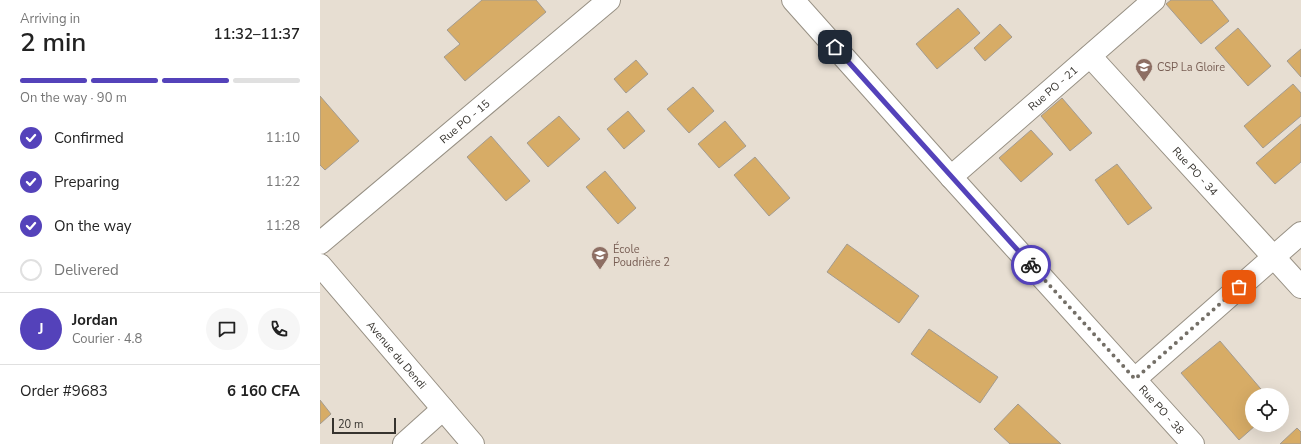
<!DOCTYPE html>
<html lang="en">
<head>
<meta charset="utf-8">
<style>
  :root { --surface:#fff; --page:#f6f6f6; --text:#222; --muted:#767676; --line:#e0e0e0; --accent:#5442ba }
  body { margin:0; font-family:"Nunito Sans",sans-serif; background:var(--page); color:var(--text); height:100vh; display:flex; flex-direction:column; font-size:15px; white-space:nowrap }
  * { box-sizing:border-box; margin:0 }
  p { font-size:13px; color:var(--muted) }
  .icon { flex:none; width:22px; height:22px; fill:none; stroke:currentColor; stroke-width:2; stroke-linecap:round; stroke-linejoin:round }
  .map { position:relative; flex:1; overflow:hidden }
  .details { display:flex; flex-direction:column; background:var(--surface); width:320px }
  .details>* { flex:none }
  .buttons { position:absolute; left:925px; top:388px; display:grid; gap:8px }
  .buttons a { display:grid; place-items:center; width:44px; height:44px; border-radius:50%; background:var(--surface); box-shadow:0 4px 16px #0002; font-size:20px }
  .scale { position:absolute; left:12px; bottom:10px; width:64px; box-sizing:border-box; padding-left:4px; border:2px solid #36332e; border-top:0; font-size:11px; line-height:14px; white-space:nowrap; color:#36332e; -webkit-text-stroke:3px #e7ded2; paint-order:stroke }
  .pin { position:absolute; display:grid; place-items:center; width:34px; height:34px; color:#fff; margin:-17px; border-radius:8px; box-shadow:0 2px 6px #0006 }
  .courier { position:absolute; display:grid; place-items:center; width:40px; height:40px; margin:-20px; border:3px solid #5442ba; border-radius:50%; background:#fff; color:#222; box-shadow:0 1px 5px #0007 }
  .headline em { font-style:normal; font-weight:600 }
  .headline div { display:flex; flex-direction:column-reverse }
  .headline { display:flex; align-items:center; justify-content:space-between; height:68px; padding:0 20px }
  h1 { font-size:26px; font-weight:600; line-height:30px }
  .bar { display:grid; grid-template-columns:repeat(4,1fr); gap:6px 4px; align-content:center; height:48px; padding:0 20px }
  .bar i { height:5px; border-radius:3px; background:var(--line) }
  .bar .active { background:var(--accent) }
  .bar p { grid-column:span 4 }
  .line { display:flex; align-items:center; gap:10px; padding:0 20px; border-top:1px solid var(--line) }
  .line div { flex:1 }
  .round { display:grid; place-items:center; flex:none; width:42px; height:42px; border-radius:21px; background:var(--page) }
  ol { padding:0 20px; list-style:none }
  li { display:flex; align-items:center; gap:12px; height:44px }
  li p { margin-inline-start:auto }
  li .icon { padding:4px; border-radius:50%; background:var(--accent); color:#fff; stroke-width:4 }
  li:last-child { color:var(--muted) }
  li i { width:22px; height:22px; border:2px solid var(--line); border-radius:50% }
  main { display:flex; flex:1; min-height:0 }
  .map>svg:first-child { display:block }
</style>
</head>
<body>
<main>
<section class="details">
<div class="headline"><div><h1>2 min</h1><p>Arriving in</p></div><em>11:32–11:37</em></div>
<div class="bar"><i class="active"></i><i class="active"></i><i class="active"></i><i></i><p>On the way · 90 m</p></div>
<ol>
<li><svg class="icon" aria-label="check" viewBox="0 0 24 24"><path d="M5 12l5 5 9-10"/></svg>Confirmed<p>11:10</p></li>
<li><svg class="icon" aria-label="check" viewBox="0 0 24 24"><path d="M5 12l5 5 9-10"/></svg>Preparing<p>11:22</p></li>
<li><svg class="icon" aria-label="check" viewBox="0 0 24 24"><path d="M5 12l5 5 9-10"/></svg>On the way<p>11:28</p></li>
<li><i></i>Delivered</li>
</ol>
<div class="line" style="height:72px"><b class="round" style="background:var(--accent);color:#fff">J</b><div><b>Jordan</b><p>Courier · 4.8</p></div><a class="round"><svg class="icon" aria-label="chat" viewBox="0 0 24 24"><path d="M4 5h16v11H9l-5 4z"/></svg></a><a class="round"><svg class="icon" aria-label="phone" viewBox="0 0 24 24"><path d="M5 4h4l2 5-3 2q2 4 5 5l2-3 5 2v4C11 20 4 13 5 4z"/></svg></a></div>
<div class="line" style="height:52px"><div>Order #9683</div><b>6 160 CFA</b></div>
</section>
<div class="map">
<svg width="981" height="444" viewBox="0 0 981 444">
  <rect width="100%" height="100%" fill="#e7ded2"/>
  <path fill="#d7ac66" stroke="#a39b90" d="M162,0h54l10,12 -81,69 -21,-24 16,-13 -13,-14z
    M851,0h41l17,21 -28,23 -35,-40z
    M638,8l22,25 -43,36 -21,-25z
    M680,24l12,13 -27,24 -11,-13z
    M918,28l33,38 -23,20 -33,-38z
    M981,49v28l-14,-16z
    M316,60l12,14 -22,19 -12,-14z
    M973,84l8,9v23l-38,32 -19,-22z
    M373,87l21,24 -25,22 -22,-24z
    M0,96l39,45 -34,29 -5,-5z
    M742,98l30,35 -22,18 -29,-35z
    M308,111l17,20 -21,18 -17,-20z
    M239,116l21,23 -32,28 -21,-24z
    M405,121l21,25 -27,22 -21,-24z
    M981,124v38l-26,22 -19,-21z
    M711,130l22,24 -32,28 -22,-24z
    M171,136l39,45 -24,20 -39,-44z
    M435,157l35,41 -21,18 -35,-41z
    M797,164l35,44 -24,17 -33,-45z
    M285,171l31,37 -18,16 -32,-37z
    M527,244l72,52 -20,27 -72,-51z
    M609,329l69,48 -18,26 -69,-49z
    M900,341l46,54h-14v30h4l-17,15 -58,-67z
    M0,400l11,14 -11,10z
    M698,404l43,40h-51l-16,-15z
    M977,428l4,4v12h-21z"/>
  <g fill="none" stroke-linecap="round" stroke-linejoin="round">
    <defs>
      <g id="street">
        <path id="s1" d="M473,0l158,177 242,267"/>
        <path id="s2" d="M770,56l211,231"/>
        <path id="s3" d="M631,177l203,-177"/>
        <path id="s4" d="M0,243l289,-243"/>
        <path d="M815,379l166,-146"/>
        <path d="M84,444l39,-35"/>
      </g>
      <g id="secondary">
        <path id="s5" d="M0,265l153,179"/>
      </g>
    </defs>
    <use href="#street" stroke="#979084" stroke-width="24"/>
    <use href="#secondary" stroke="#979084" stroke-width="24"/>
    <use href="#street" stroke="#fff" stroke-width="22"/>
    <use href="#secondary" stroke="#fff" stroke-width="22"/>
  </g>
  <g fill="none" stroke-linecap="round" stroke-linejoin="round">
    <path stroke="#746f67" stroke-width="4" stroke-dasharray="0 7.2" d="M711,265l104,114 104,-92"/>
    <path stroke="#5442ba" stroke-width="5" d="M515,47l196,218"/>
  </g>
  <defs>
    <symbol id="school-pin" viewBox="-11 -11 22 30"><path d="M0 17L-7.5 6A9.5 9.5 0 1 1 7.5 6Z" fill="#8d6e63" stroke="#e7ded2"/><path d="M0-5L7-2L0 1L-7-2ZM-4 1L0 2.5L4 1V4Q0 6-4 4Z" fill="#fff"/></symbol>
  </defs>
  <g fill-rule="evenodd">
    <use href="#school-pin" x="814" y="57" width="20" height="27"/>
    <use href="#school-pin" x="270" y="245" width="20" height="27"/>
  </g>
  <g text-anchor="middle" stroke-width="3" stroke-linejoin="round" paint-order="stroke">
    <g font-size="11" fill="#785e54" stroke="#e7ded2" text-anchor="start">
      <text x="837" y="71">CSP La Gloire</text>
      <text x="293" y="253">École<tspan x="293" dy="13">Poudrière 2</tspan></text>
    </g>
    <g font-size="11" fill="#36332e" stroke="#e7ded2">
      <text dy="4" stroke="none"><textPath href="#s3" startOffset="135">Rue PO - 21</textPath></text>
      <text dy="4" stroke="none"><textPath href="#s4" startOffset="189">Rue PO - 15</textPath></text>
      <text dy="4" stroke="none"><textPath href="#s2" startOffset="156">Rue PO - 34</textPath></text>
      <text dy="4" stroke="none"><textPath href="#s5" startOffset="118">Avenue du Dendi</textPath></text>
      <text dy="4" stroke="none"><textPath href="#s1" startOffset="551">Rue PO - 38</textPath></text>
    </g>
  </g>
</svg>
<div class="buttons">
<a><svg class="icon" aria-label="locate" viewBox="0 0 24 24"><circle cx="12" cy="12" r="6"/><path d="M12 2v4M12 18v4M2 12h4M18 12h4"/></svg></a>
</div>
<div class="scale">20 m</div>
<div class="pin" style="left:919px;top:287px;background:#ea580c"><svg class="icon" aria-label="bag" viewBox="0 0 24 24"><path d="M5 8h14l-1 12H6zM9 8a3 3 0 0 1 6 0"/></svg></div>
<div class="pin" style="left:515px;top:47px;background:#1f2937"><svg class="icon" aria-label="home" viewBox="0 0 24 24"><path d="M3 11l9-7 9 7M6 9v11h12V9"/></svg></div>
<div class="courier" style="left:711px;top:265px"><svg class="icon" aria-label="bike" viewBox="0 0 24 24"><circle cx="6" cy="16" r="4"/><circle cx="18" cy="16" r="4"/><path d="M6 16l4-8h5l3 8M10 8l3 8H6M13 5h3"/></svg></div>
</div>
</main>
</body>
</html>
